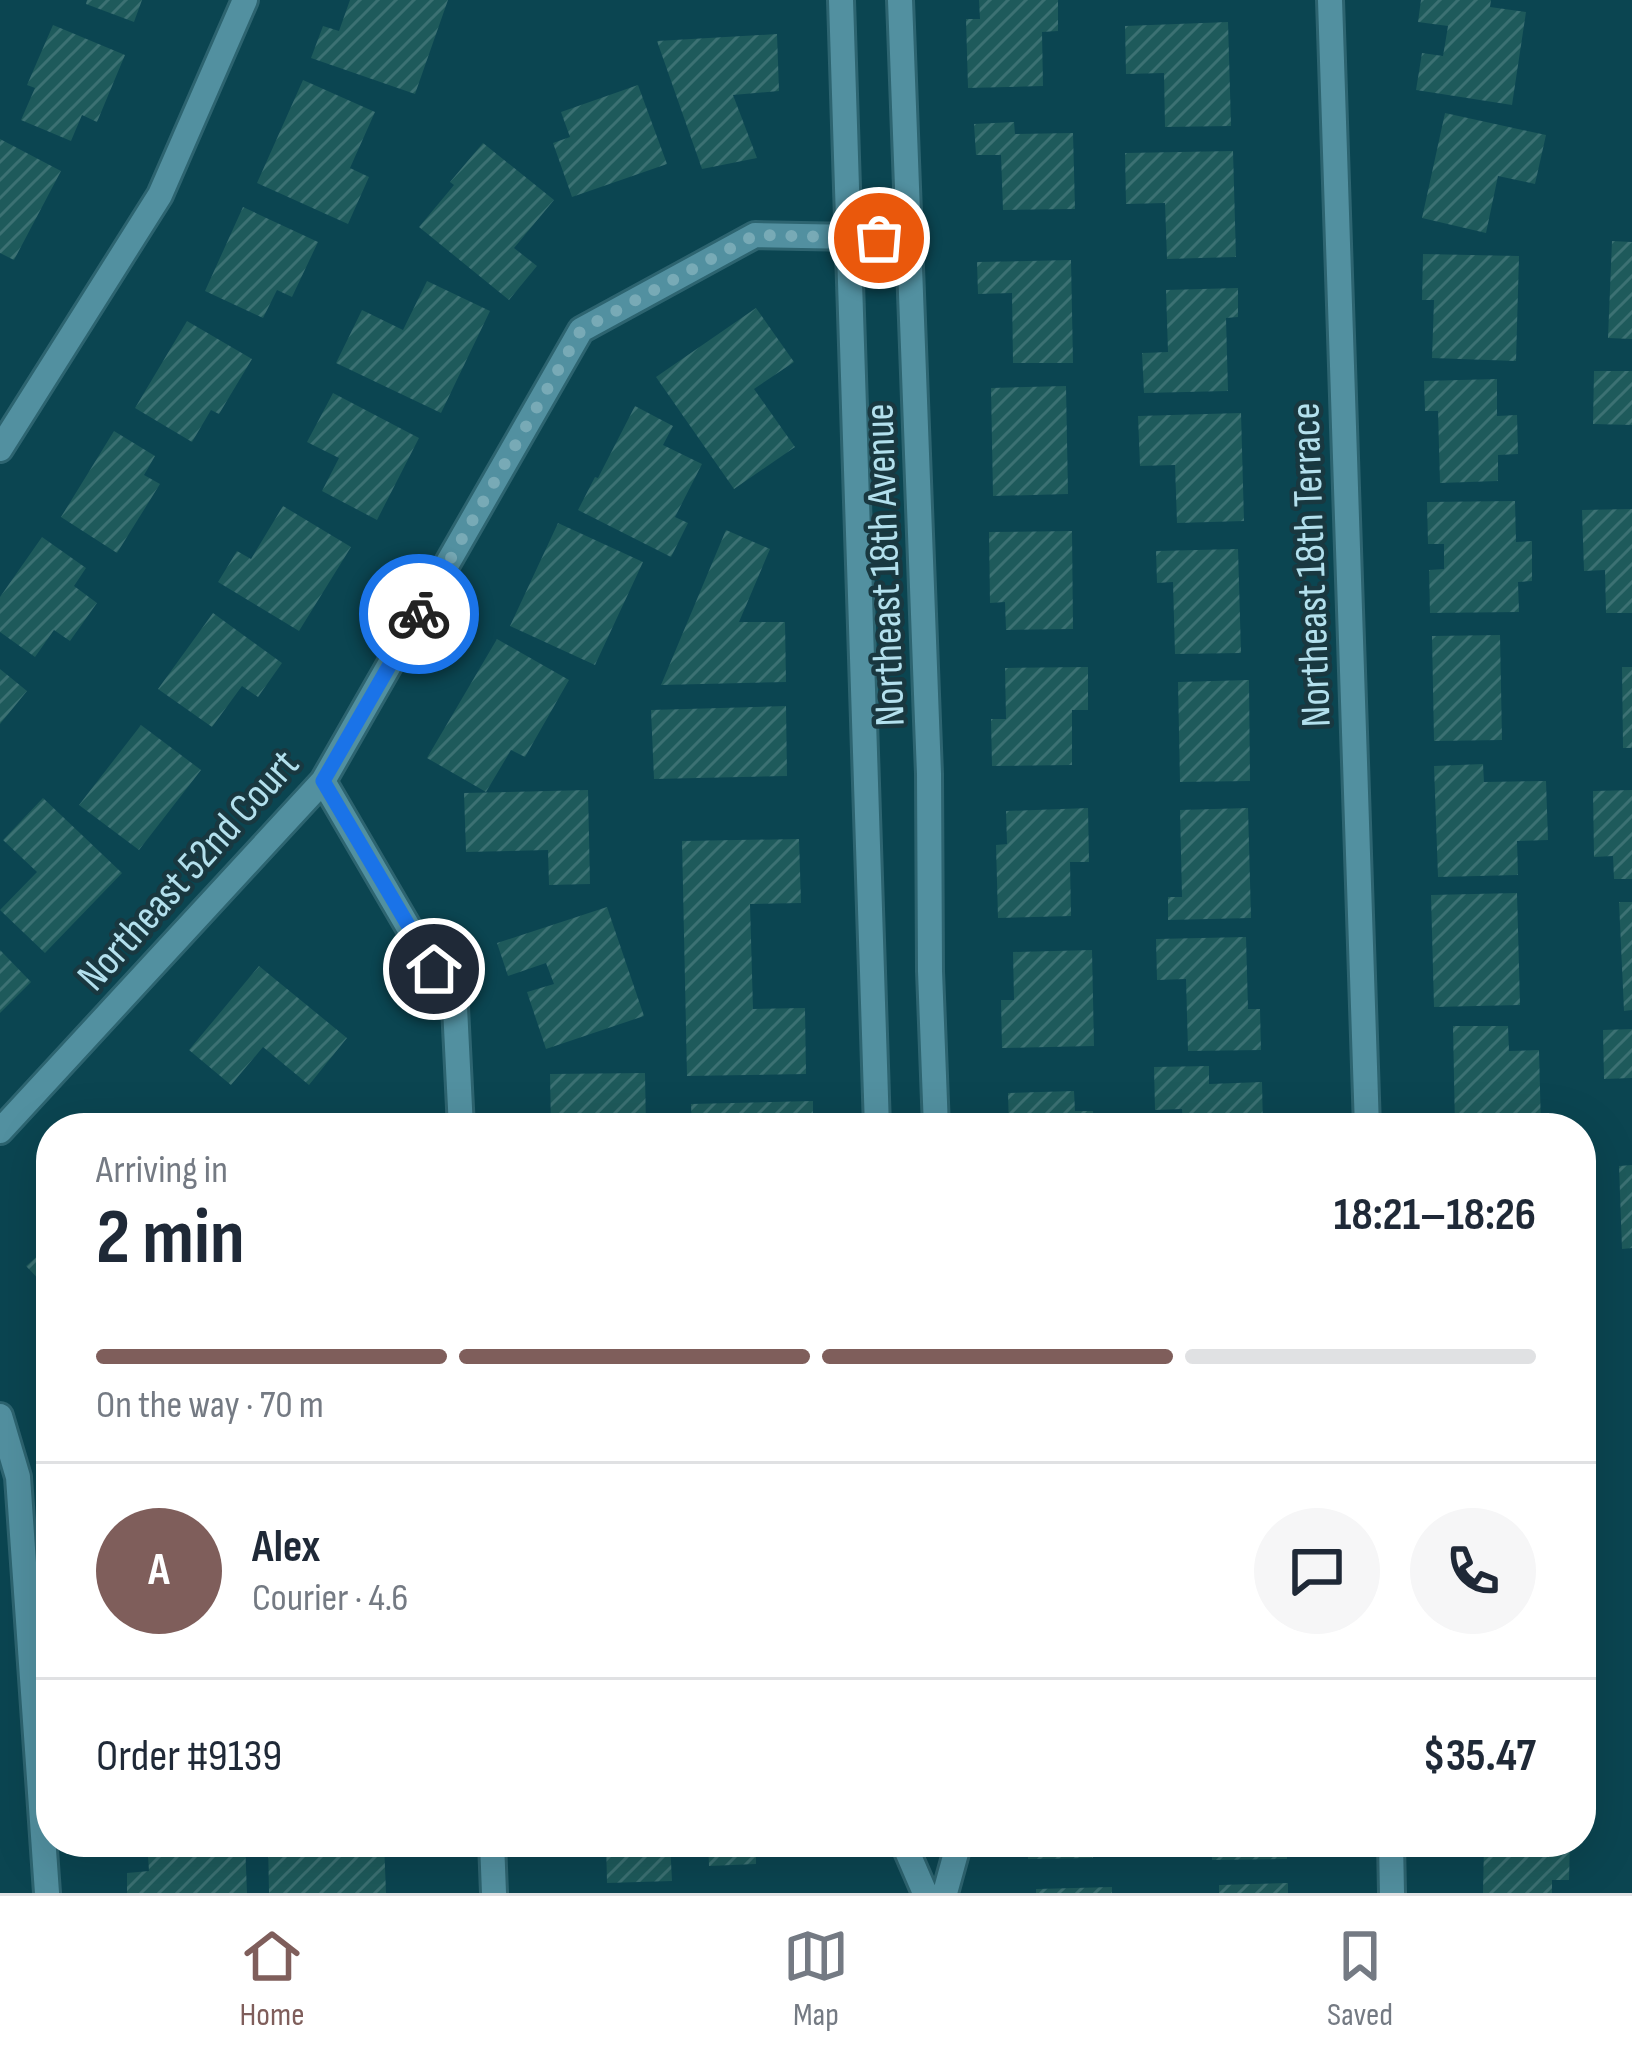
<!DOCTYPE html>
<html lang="en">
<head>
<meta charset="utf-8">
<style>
  :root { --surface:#fff; --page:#f6f6f7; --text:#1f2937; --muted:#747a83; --line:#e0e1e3; --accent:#7f5e5b }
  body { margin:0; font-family:"Sofia Sans Condensed",sans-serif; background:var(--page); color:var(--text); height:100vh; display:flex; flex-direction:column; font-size:45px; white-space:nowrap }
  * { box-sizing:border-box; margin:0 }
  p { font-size:39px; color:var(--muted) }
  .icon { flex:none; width:66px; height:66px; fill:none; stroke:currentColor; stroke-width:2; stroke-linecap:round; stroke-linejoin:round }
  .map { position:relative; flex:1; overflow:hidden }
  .sheet { position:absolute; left:36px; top:1113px; width:1560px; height:744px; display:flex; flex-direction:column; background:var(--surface); border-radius:48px; box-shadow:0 12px 48px #0002 }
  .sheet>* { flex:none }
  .pin { position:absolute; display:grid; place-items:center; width:102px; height:102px; color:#fff; margin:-51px; border:6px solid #fff; border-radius:50%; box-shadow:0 3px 12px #0007 }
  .courier { position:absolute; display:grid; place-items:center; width:120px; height:120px; margin:-60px; border:9px solid #1a73e8; border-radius:50%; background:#fff; color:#222; box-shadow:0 3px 15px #0007 }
  .summary em { font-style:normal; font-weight:700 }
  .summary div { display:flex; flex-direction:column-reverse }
  .summary { display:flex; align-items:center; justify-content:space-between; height:204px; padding:0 60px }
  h1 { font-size:78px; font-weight:700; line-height:90px }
  .bar { display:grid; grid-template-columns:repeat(4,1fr); gap:18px 12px; align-content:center; height:144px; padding:0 60px }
  .bar i { height:15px; border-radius:9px; background:var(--line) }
  .bar .selected { background:var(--accent) }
  .bar p { grid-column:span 4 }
  .line { display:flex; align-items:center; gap:30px; padding:0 60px; border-top:3px solid var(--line) }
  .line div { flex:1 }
  .round { display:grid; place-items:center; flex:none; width:126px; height:126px; border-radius:63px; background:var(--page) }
  .tabs { display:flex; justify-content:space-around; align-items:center; height:168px; border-top:3px solid var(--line); background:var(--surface); font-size:33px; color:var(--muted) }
  .tabs a { display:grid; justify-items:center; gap:6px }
  .tabs .selected { color:var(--accent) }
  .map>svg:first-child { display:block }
</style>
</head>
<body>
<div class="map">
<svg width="1632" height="1893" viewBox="0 0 1632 1893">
  <defs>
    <pattern id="building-hatch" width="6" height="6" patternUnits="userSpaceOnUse" patternTransform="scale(3)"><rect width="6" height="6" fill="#1e5a5b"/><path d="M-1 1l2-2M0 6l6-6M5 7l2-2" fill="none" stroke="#3c7173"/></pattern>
  </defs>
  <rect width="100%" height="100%" fill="#0b4551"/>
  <path fill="url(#building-hatch)" d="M87,0h55l-8,22 -48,-18z
    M350,0h98l-33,94 -104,-36 12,-32 16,5z
    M979,0h79v31l-16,1 1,54 -75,2 -2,-69h14z
    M1421,0h70l-1,7 36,5 -14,93 -96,-15 6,-37 21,3 5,-30 -30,-4z
    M1228,22l3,104 -66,1 -1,-54 -38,1 -1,-48z
    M53,25l72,30 -28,67 -15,-7 -11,26 -50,-21 14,-32 -8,-3z
    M777,34l2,57 -46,4 24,63 -55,11 -45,-128z
    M303,80l72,32 -25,56 19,9 -21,47 -91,-41z
    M638,85l29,79 -95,33 -19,-54 17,-6 -9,-25z
    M1445,113l101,22 -11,49 -37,-8 -12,57 -64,-15z
    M1014,122l1,12 58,-1 2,76 -72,1 -2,-55h-25l-2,-31z
    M0,139l61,32 -47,89 -14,-7z
    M483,143l71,57 -40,48 23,18 -28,34 -90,-73 35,-42 -4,-3z
    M1233,151l3,106 -69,2 -2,-56 -39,1 -1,-51z
    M243,207l75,35 -26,55 -15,-7 -14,28 -58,-27z
    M1612,241l20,1v97l-24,-1z
    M1423,254l96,2 -3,105 -84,-3 2,-58h-12z
    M1071,260l2,103h-60l-1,-70 -34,1 -1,-32z
    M427,281l63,30 -49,102 -105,-50 26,-53 41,20z
    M1238,288v29l-12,1 2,73 -84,2 -2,-40 26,-1 -2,-62z
    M756,308l38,54 -40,27 41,58 -61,42 -78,-112z
    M187,321l65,38 -33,55 -8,-4 -19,32 -57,-34z
    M1594,371h38v54l-39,-1z
    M1497,379v37l20,-1 1,39 -20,1v26l-58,2 -2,-72h-13l-1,-30z
    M1066,386l2,108 -75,2 -2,-108z
    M333,393l86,45 -42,82 -55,-29 17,-33 -32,-16z
    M635,406l38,20 -10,19 39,19 -27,53 13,6 -17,34 -93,-47 17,-33 3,1z
    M1241,413l3,108 -67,2 -2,-58 -35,1 -2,-50z
    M114,431l41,25 -11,19 16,9 -43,69 -56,-36z
    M1515,501l1,41 16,-1v40l-14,1 1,30 -89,1 -1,-43 15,-1v-25h-16l-1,-42z
    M283,506l68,41 -52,84 -81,-49 19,-31 14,8z
    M1632,509v104h-26l-1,-43 -21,1 -2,-61z
    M558,523l85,39 -48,103 -85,-39z
    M726,530l44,19 -31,73h46l1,60 -125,3z
    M1072,531l1,98 -67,1 -1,-28 -15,1 -1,-71z
    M42,537l44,31 -12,18 23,17 -27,38 -16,-11 -19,27 -35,-25v-35z
    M1238,549l3,104 -66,1 -2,-72 -16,1 -1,-32z
    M213,613l69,50 -24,34 -16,-11 -30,41 -54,-38z
    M1500,635l2,105 -68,1 -2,-105z
    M497,639l72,41 -44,77 -14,-7 -25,42 -59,-34z
    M1088,667v43h-16v55l-80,1 -1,-47h15l-1,-51z
    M1622,667h10v81h-9z
    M0,669l27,22 -27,33z
    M1249,680l1,101 -70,1 -2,-100z
    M786,706l1,70 -133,3 -3,-69z
    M141,725l60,45 -62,80 -60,-45z
    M1483,764l1,18 62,-1 2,59 -31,1 1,34 -80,2 -4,-111z
    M588,790l2,94 -41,1 -1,-35 -82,2 -2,-59z
    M1632,790v89h-18l-1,-23 -19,1 -1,-66z
    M43,798l79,75 -77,80 -45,-43 37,-38 -34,-32z
    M1088,808l1,54h-19l1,54 -73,2 -2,-73 11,-1 -1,-33z
    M1248,808l3,110 -83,2v-23h14l-2,-87z
    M799,839l2,64 -51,1 3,105 52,-1 1,66 -119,2 -5,-235z
    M1517,893l3,112 -86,2 -3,-112z
    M1619,902h13v108l-8,1z
    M607,907l37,109 -98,33 -19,-57 27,-8 -8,-21 -38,13 -11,-33z
    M1246,937l2,72h12l1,41 -73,1 -2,-72 -29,1 -1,-41z
    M0,950l31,32 -31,31z
    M1092,950l2,96 -92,2 -1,-48h13l-1,-48z
    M259,966l88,72 -38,47 -46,-38 -32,38 -42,-35z
    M1453,1026h55l1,25 30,-1 2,78h-86z
    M1632,1029v49l-28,1 -1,-49z
    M1209,1066v18l53,-2 1,46h-80l-1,-19 -27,1 -1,-43z
    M645,1073l1,55h-95l-1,-54z
    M1074,1091l1,20h18l1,17h-85l-1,-35z
    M813,1101v27h-121l-1,-24z
    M1632,1165v83l-10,1 -3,-83z
    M51,1221v71l-25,-26 23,-20 -12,-13z
    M147,1842h98l2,51h-120v-20l22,-2z
    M268,1842h116l2,51h-117z
    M606,1842h64l2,39 -65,2z
    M708,1842h48v22l-47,2z
    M788,1842h47v8l-47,1z
    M1027,1842h66v16l-65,1z
    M1211,1842h76v17l-75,1z
    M1484,1842h86l-1,38h-17v13h-69z
    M1288,1883v10h-69v-8z
    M1112,1887v6h-76v-4z"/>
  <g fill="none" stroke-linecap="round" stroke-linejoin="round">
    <defs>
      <path id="minor" d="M1330,0l37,1128
        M0,449l160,-254 85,-195
        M323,781l132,226 6,121
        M0,1131l323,-350 258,-451 174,-95 154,3
        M0,1416l18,61 29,416
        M492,1842l2,51
        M1391,1842l1,51"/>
      <path id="tertiary" d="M841,0l36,1128
        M900,0l29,774 1,197 6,157
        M903,1842l22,51
        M945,1893l14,-51"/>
    </defs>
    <use href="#minor" stroke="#2d6470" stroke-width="30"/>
    <use href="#tertiary" stroke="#2d6470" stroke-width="30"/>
    <use href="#minor" stroke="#5290a0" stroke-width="24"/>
    <use href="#tertiary" stroke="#5290a0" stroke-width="24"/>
  </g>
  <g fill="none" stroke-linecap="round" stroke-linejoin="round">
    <path stroke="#78aab6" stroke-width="12" stroke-dasharray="0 21.6" d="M419,614l162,-284 174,-95 124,3"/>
    <path stroke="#1a73e8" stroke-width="15" d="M419,614l-96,167 111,188"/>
  </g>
  <g text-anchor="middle" stroke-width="9" stroke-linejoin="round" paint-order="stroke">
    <g font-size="42" fill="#b3e0ed" stroke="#193840">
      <text transform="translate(883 565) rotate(-92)" y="15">Northeast 18th Avenue</text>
      <text transform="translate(1309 565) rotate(-92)" y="15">Northeast 18th Terrace</text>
      <text transform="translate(187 869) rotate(-48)" y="15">Northeast 52nd Court</text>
    </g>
  </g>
</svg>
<div class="pin" style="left:879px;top:238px;background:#ea580c"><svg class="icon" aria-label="bag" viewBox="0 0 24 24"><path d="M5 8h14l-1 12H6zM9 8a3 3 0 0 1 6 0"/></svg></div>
<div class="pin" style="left:434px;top:969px;background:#1f2937"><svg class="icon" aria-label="home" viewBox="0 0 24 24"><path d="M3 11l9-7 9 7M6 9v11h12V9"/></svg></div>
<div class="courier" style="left:419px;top:614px"><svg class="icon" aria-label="bike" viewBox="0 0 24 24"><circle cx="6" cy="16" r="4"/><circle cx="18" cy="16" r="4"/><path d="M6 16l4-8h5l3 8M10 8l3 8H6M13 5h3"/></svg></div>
<section class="sheet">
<div class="summary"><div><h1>2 min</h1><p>Arriving in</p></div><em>18:21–18:26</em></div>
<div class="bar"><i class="selected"></i><i class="selected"></i><i class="selected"></i><i></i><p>On the way · 70 m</p></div>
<div class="line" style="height:216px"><b class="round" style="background:var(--accent);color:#fff">A</b><div><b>Alex</b><p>Courier · 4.6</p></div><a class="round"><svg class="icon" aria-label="chat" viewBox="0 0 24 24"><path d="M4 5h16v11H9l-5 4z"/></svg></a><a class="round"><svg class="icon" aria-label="phone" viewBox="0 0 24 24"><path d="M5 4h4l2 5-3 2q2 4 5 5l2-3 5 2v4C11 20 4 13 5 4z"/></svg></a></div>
<div class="line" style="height:156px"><div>Order #9139</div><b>$35.47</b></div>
</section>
</div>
<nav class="tabs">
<a class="selected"><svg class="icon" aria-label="home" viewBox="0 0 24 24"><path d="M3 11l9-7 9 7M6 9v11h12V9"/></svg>Home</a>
<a><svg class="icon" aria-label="map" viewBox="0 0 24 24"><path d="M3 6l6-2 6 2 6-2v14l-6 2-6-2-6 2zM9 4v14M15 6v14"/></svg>Map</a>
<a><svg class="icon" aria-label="saved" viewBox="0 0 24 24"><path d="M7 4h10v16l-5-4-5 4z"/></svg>Saved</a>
</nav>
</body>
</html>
